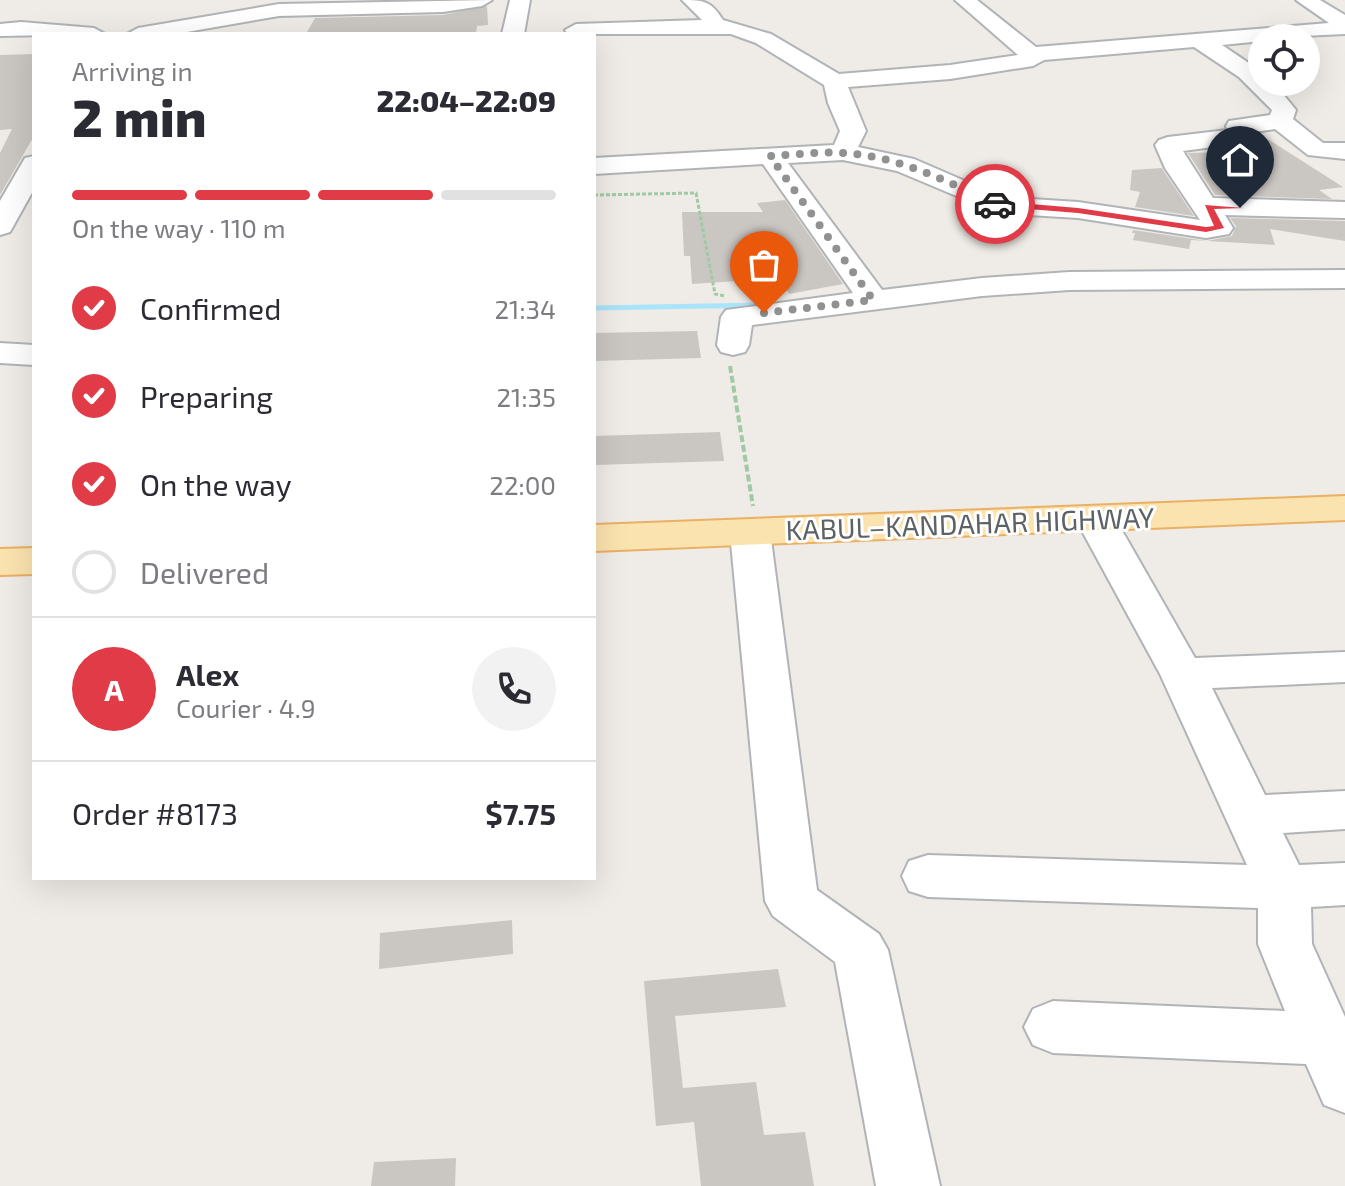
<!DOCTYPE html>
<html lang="en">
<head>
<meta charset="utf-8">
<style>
  :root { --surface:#fff; --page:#f2f2f3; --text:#2b2b33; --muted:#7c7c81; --line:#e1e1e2; --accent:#e03b47 }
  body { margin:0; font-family:"Exo 2",sans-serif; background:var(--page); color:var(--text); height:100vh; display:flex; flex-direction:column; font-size:30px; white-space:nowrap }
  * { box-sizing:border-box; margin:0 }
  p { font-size:26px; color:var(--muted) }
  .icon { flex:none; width:44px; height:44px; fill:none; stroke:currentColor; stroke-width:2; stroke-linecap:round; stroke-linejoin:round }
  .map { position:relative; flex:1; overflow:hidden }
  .details { position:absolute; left:32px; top:32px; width:564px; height:848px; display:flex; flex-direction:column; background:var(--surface); border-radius:0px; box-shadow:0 8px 32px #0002 }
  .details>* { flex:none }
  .fabs { position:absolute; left:1248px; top:24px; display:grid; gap:16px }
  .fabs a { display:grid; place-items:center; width:72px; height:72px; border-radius:50%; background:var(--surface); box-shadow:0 8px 32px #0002; font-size:40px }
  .pin { position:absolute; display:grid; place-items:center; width:68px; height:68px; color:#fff; margin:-82px -34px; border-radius:50% 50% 50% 0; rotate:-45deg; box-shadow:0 0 8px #0007 }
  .pin .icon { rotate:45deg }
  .courier { position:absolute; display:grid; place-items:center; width:80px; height:80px; margin:-40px; border:6px solid #e03b47; border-radius:50%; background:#fff; color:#222; box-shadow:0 2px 10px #0007 }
  .head em { font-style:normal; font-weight:800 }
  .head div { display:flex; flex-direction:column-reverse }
  .head { display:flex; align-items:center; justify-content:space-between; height:136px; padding:0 40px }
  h1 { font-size:52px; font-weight:800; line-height:60px }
  .bar { display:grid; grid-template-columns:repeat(4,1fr); gap:12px 8px; align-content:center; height:96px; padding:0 40px }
  .bar i { height:10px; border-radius:6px; background:var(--line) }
  .bar .current { background:var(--accent) }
  .bar p { grid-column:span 4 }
  .line { display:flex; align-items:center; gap:20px; padding:0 40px; border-top:2px solid var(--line) }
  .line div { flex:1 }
  .round { display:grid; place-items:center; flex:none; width:84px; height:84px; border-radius:42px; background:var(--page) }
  ol { padding:0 40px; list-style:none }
  li { display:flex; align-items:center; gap:24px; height:88px }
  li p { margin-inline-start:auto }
  li .icon { padding:8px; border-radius:50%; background:var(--accent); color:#fff; stroke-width:4 }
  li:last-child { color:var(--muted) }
  li i { width:44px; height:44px; border:4px solid var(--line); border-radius:50% }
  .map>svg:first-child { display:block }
</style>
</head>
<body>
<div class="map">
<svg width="1345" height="1186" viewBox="0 0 1345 1186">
  <rect width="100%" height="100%" fill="#efebe6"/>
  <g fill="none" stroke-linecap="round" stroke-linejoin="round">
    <path stroke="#aae4fa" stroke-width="5" d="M594,308l175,-3"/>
  </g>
  <path fill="#cac6c2" d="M487,6l1,19 -11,1 -1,8 -169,-2 8,-14 128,-3z
    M34,54v82l-34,59v-42l12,-24 -12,1v-75z
    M1263,136l80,51 -24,3 13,9 -117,-4 -27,-42 39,-1 -5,-3 22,-3z
    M1162,168l1,2 31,46 -59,-9 5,-15 -10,-2 2,-20z
    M785,200l58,84 -54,10 -4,-7 -12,2 -7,-10 -74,5 -2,-28h-6l-2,-44h81l-6,-9z
    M1230,218l115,3v20l-75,-12 5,16 -84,-5 -2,9 -56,-9 2,-7h-3l1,-3 74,11 25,-5 4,-10z
    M697,331l4,27 -107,3v-28z
    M720,432l4,29 -130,4v-29z
    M512,920l1,34 -134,15 1,-36z
    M778,969l8,38 -111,9 8,72 73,-6 8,53 41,-3 9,54h-113l-7,-64 -38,4 -12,-145z
    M456,1158l-1,28h-84l3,-24z"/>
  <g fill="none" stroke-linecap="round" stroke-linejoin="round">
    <defs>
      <path id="minor" d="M492,0l-10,6 -39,6 -164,4 -104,18h-48l11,-6 141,-24z
        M510,0h20l-6,34h-22z
        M682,0c22,0 29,1 41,20l48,14 68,40 111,-9 68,-10 -63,-55h22l59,47 293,-24 -33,-23h24l25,15v19l-83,4v3l-40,4 40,27v10h11l23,28 -3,9 30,24h22v16l-37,-4 -33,-26 -21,3 2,3 -4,5 -9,3 -60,8 30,47 132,4v16l-120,-3 8,13 -4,6 -23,4 -128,-20 -81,-5 -100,-42 -54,-11 -55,3 94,127 100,-12 87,-6 276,-2v18l-276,2 -87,6 -230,29 -3,20 -4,7 -12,3 -12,-3 -4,-7 4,-28 5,-7 127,-17 -90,-129 -169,10v-16l240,-13 6,-14 -12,-28 -4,-18 -68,-42 -25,-9h-163l-3,-4 11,-6 126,-4zM1194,47l45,30 33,33 -2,5 -41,6 -3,5 1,4 -59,7 -9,3 -4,5 10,23 35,52 -122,-18 -76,-5 -88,-38 -56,-12 8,-16 -18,-44 102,-8 83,-13 11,-6z
        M21,22l73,6 11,6 -105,2v-12z
        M34,156v33l-24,43 -10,3v-34l25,-43z
        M0,343l34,2v20l-34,-2z
        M1096,508l14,4 6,8 79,138 150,-6v30l-133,6 53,107 80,-4v38l-62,4 16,32 46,-2v42l-34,2 1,37 33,73v96l-21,-8 -18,-41 -253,-11 -20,-8 -9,-18 9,-18 20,-8 232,10 -27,-67v-36l-330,-11 -19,-6 -7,-15 7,-15 19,-6 319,10 -87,-191 -84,-154 6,-8z
        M750,520l14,3 6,9 47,358 62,44 9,16 52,236h-64l-41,-224 -62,-46 -8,-15 -35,-369 6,-9z"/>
      <path id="major" d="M1345,496v24l-751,31v-26z
        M34,548v26l-34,1v-26z"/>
    </defs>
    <use href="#minor" stroke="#b1b4b7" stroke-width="4"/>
    <use href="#major" stroke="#eab064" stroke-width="4"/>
    <path stroke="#a0caa6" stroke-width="3" stroke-dasharray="4 2" stroke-linecap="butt" d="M594,195l102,-2 19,101 10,2"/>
    <path stroke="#a0caa6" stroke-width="4" stroke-dasharray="7 3" stroke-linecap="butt" d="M730,366l23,140"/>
    <use href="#minor" fill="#fff" fill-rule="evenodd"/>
    <use href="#major" fill="#fbe3af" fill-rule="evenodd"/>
  </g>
  <path fill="#e03b47" d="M995,201l83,7 128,19 8,-1 -9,-21 39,3 -30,1 10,19 -18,4 -128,-19 -86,-7z"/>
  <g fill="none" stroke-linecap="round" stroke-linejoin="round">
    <path stroke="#909292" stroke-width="8" stroke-dasharray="0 14.4" d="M764,313l109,-13 -103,-144c24,-1 49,-5 74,-3 53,3 103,28 151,51"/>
  </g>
  <g text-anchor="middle" stroke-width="6" stroke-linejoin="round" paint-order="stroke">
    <g font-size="28" fill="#5d6265" stroke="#fff">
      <text transform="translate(970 524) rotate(-2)" y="10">KABUL–KANDAHAR HIGHWAY</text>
    </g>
  </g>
</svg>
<div class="fabs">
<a><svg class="icon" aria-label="locate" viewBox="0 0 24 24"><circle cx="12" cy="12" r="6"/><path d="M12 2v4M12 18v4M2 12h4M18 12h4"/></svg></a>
</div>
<div class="pin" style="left:764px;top:313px;background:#ea580c"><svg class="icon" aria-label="bag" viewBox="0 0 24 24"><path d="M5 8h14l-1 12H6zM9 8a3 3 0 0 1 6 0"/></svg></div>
<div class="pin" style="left:1240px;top:208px;background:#1f2937"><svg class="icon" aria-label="home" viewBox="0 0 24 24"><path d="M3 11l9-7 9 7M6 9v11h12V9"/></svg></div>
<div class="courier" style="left:995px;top:204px"><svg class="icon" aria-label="car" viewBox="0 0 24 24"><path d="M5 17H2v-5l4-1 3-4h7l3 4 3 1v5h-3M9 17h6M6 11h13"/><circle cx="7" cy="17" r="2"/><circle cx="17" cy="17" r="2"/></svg></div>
<section class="details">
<div class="head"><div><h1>2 min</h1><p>Arriving in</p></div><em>22:04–22:09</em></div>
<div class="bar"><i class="current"></i><i class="current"></i><i class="current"></i><i></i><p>On the way · 110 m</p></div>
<ol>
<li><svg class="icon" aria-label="check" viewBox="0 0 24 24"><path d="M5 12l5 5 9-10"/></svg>Confirmed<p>21:34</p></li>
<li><svg class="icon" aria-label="check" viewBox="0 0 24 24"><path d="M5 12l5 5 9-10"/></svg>Preparing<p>21:35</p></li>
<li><svg class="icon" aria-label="check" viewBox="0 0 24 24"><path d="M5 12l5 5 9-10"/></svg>On the way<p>22:00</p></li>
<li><i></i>Delivered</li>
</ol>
<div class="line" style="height:144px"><b class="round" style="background:var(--accent);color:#fff">A</b><div><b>Alex</b><p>Courier · 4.9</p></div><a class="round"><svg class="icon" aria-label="phone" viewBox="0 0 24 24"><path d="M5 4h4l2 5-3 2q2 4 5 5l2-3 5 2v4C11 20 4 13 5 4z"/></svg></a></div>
<div class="line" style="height:104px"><div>Order #8173</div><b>$7.75</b></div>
</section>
</div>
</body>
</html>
